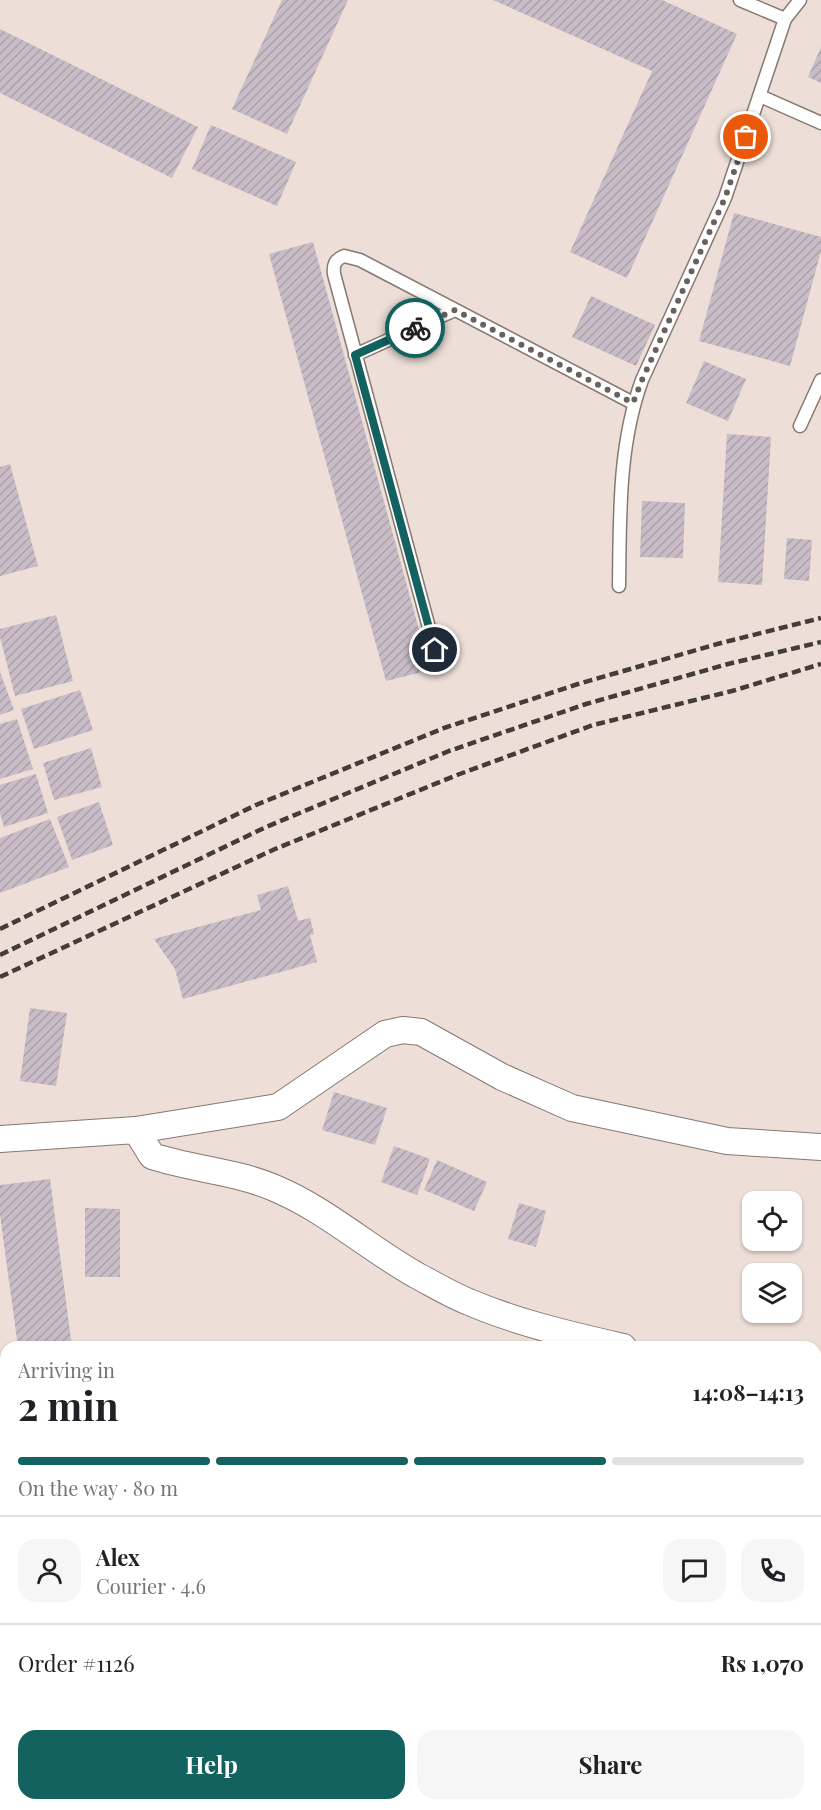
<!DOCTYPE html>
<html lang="en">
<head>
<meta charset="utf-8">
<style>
  :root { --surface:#fff; --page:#f6f6f6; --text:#202124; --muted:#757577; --line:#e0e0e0; --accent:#13625f }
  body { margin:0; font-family:"Playfair Display",serif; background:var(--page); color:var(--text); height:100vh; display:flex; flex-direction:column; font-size:22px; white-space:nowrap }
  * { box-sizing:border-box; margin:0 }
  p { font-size:20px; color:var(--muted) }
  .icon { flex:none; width:33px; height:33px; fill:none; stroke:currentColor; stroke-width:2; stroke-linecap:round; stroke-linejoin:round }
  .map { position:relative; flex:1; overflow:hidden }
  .side { position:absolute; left:0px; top:1341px; width:822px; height:470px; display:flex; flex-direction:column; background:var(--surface); border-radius:18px 18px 0 0; box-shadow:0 2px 4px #0004 }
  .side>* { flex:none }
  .fabs { position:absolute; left:742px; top:1191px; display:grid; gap:12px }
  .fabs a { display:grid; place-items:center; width:60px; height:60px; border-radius:12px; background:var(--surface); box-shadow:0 2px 4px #0004; font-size:30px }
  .pin { position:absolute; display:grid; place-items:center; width:51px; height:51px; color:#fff; margin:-26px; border:3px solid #fff; border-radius:50%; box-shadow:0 2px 6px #0007 }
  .courier { position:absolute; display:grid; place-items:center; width:60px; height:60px; margin:-30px; border:4px solid #13625f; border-radius:50%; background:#fff; color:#222; box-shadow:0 2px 8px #0007 }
  .overview em { font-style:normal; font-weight:700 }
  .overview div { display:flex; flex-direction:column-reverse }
  .overview { display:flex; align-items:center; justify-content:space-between; height:102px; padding:0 18px }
  h1 { font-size:39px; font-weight:700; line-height:45px }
  .bar { display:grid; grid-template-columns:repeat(4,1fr); gap:9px 6px; align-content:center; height:72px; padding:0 18px }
  .bar i { height:8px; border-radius:4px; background:var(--line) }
  .bar .selected { background:var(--accent) }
  .bar p { grid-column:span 4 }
  .line { display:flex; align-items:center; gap:15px; padding:0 18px; border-top:2px solid var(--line) }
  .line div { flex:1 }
  .round { display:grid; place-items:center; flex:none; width:63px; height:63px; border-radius:18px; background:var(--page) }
  .primary-button { display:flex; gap:12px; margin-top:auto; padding:12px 18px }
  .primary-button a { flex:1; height:69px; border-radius:18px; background:var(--accent); color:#fff; font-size:24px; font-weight:700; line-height:69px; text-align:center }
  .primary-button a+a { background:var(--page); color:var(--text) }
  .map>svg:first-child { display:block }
</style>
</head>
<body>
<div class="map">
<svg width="821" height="1810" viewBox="0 0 821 1810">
  <defs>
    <pattern id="water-waves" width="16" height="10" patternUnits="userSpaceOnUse" patternTransform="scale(1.5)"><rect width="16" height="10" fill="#93abc3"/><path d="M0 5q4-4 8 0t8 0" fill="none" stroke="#788b9e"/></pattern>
    <pattern id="building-hatch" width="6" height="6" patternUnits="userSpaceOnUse" patternTransform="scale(1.5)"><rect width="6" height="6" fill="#c8bcc6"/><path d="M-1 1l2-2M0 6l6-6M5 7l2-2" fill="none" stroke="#aca1aa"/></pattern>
  </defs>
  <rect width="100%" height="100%" fill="#edded7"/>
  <path fill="url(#water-waves)" stroke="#718091" stroke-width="1.5" d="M0,1452l6,3v122l-6,3z"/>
  <path fill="url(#building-hatch)" d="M282,0h66l-61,134 -55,-25z
    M493,0h169l75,34 -110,244 -57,-26 82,-181z
    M0,29l198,98 -26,51 -172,-85z
    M821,47v36l-13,-6z
    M211,125l85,37 -19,44 -85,-37z
    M734,213l87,24v14l-31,115 -91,-25z
    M313,242l117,428 -44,11 -117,-427z
    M591,296l64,29 -19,41 -64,-29z
    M704,361l42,18 -18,42 -42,-18z
    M727,434l44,3 -9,148 -44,-3z
    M10,464l28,102 -38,10v-109z
    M642,501l43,2 -2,55 -43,-1z
    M787,538l25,2 -3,41 -25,-2z
    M56,615l17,66 -58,15 -15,-59v-8z
    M0,672l14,38 -14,5z
    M80,690l13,40 -59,19 -13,-40z
    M17,719l16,50 -33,10v-55z
    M91,748l11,39 -48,13 -11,-37z
    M36,774l12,39 -44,14 -4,-14v-28z
    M99,802l14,43 -41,15 -15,-43z
    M50,819l19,48 -69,26v-55z
    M288,886l10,35 12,-3 4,16 -4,1 7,27 -134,37 -8,-30 -21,-30 107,-29 -4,-15z
    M30,1008l37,5 -11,73 -36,-5z
    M334,1092l53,16 -12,37 -53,-15z
    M394,1146l36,13 -13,36 -36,-13z
    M437,1160l50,22 -13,29 -50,-21z
    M50,1179l22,168h-54l-18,-132v-30z
    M519,1203l27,8 -10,36 -28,-8z
    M85,1208l35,1v68h-35z
    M6,1385v56l-6,1v-55z"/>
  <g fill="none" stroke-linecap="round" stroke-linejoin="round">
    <defs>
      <path id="lane" d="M740,0l45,19
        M760,96l61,27
        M355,355l100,-45
        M800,426l21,-46
        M619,586c1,-69 -1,-140 23,-206l83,-182 60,-179 15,-19
        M435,650l-101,-376c-1,-10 1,-14 10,-18l16,4 273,143"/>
      <path id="street" d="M136,1130l16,26c39,13 82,15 120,31 52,21 96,61 144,88 17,9 35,20 53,27 49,21 102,33 154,45
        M0,1139l136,-9 142,-23 107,-73 18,-4 18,2 81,45 70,31 155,33 94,6
        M816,1392l5,1"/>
    </defs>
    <use href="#lane" stroke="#867872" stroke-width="15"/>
    <use href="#street" stroke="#867872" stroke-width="28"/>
    <use href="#lane" stroke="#fff" stroke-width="12"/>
    <use href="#street" stroke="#fff" stroke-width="26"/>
    <path stroke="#433c39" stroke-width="4.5" stroke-dasharray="9 4.5" stroke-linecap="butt" d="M0,929l256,-124 188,-77 134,-44 143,-41 100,-25
      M0,955l266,-128 183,-76 137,-47 142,-40 93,-22
      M0,977l275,-128 182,-74 136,-50 139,-34 89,-27"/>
  </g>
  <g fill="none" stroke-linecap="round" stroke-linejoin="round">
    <path stroke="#69615d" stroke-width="6" stroke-dasharray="0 10.8" d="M415,328l40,-18 178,93 9,-23 83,-182 21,-61"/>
    <path stroke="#13625f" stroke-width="8" d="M415,328l-60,27 80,295"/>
  </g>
</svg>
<div class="fabs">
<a><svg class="icon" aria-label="locate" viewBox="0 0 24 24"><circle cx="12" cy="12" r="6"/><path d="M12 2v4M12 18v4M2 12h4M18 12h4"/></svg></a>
<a><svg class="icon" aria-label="layers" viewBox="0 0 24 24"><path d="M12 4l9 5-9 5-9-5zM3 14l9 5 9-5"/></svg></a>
</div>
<div class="pin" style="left:746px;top:137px;background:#ea580c"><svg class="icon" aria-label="bag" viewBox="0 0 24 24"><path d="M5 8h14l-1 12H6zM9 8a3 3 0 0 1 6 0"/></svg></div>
<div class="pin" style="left:435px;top:650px;background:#1f2937"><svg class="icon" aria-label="home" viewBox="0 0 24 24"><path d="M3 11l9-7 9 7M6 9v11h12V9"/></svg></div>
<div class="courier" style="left:415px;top:328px"><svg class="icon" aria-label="bike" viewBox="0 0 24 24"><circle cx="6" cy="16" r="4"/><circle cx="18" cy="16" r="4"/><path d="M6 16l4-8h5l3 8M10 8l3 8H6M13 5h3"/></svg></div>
<section class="side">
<div class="overview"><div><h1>2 min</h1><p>Arriving in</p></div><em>14:08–14:13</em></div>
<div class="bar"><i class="selected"></i><i class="selected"></i><i class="selected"></i><i></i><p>On the way · 80 m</p></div>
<div class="line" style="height:108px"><a class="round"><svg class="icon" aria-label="person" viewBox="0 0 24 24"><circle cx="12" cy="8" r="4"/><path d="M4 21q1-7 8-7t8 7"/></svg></a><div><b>Alex</b><p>Courier · 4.6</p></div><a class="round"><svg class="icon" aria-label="chat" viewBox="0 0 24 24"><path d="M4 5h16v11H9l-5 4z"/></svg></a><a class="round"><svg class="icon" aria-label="phone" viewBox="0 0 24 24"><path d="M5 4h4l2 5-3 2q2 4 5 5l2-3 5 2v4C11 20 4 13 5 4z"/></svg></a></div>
<div class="line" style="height:78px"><div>Order #1126</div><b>Rs 1,070</b></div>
<div class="primary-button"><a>Help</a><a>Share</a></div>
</section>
</div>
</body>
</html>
